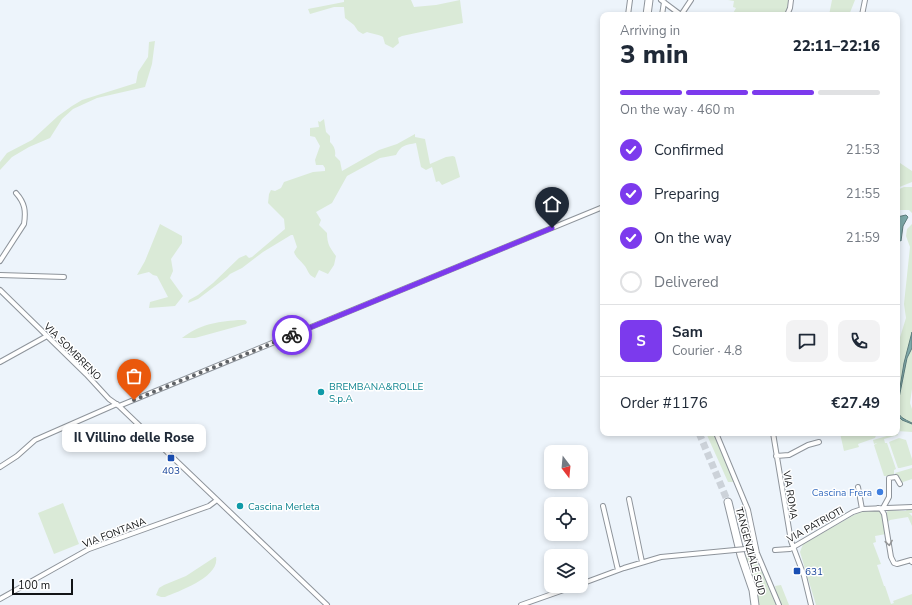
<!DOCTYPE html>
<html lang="en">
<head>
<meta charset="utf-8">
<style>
  :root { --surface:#fff; --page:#f2f2f3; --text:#1f2937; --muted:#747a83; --line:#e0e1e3; --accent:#7c3aed }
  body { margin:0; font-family:"Nunito Sans",sans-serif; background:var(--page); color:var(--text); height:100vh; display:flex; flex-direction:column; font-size:15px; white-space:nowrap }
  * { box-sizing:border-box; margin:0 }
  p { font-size:13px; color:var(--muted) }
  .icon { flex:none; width:22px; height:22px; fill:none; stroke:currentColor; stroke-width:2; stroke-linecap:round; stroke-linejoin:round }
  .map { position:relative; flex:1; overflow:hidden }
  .panel { position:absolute; left:600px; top:12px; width:300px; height:424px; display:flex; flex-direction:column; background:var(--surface); border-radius:8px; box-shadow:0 2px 6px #0003 }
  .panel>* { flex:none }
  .needle { width:26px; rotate:164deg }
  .controls { position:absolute; left:544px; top:445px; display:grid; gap:8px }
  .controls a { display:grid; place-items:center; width:44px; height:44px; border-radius:8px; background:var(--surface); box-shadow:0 2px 6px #0003; font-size:20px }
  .scale { position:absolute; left:12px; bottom:10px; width:61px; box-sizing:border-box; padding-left:4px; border:2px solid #121416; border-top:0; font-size:11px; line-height:14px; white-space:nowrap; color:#121416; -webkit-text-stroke:3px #fff; paint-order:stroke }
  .pin { position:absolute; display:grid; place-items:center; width:34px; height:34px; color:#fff; margin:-41px -17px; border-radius:50% 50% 50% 0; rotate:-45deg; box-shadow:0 0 4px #0007 }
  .pin .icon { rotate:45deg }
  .courier { position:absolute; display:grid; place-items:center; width:40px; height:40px; margin:-20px; border:3px solid #7c3aed; border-radius:50%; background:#fff; color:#222; box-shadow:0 1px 5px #0007 }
  .bubble { position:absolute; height:28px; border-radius:8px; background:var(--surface); box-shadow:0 2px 6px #0003; font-size:13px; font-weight:800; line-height:28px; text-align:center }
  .headline em { font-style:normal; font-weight:800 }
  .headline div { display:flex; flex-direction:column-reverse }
  .headline { display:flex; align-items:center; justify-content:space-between; height:68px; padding:0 20px }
  h1 { font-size:26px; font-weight:800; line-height:30px }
  .bar { display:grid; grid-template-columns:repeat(4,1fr); gap:6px 4px; align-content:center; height:48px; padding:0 20px }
  .bar i { height:5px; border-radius:3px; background:var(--line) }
  .bar .on { background:var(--accent) }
  .bar p { grid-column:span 4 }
  .line { display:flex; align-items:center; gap:10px; padding:0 20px; border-top:1px solid var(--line) }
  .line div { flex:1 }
  .round { display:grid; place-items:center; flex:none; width:42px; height:42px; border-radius:8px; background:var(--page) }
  ol { padding:0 20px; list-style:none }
  li { display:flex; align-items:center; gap:12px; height:44px }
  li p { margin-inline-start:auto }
  li .icon { padding:4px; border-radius:50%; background:var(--accent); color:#fff; stroke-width:4 }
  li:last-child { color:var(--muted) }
  li i { width:22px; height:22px; border:2px solid var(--line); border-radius:50% }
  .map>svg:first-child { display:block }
</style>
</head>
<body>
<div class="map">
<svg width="912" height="605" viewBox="0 0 912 605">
  <rect width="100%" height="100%" fill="#edf4fb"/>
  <path fill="#daead7" d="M344,0h67l3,7 22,-2 24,-5 3,23 -61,13 -4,2 1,5 -6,5 -8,-4 -2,-7c-5,-3 -10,-3 -16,-5l-4,2 -5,-3 -4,-6 -9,-7 -1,-11h-10l-24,7 -2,-5 36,-7z
    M728,0h61l-3,14 -16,-1 -1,2h-37l4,-7 -3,-1 1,-6z
    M832,0h23l-6,15h-20z
    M155,41l-3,23 -7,23 -48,11 -24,11 -11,10 -12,19 -21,9 -17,10 -12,13v-8l7,-9 25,-13 26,-24 14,-10 10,-6 54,-17 2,-11 10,-15 1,-15z
    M324,119l2,13 4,4v6c4,4 6,8 5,14l5,5 2,10 37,-21 18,-6 18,-10v3l10,2 5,25 16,-7 7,-1 2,1 5,20 -18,8 -3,-4 -3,1 -4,-15 -6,3 -5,-3 -5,-24c-10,2 -15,2 -20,12l-16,3 -33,18 -15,27 -16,9 5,8 -2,5 8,8c0,11 3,15 9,23l-2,9 -6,9 -9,-4 -4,8c-8,-4 -6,-7 -11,-13 -4,-5 -8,-7 -10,-13l3,-5 -4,-12h-2l-28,17 -21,16 -12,6 -3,3 -29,22 -10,4 1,-3 9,-5 15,-12 26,-25 7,-3 3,3 3,-1 33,-28 -1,-10 -16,-16 1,-9 2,-4 4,1 6,-3 3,-6 29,-10 12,-1v-3l-2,-3h-7l-1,-5 5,-14 -5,-9 -5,-1v-8l9,-1 -1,-6 2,1z
    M897,161l15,10v11l-15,6z
    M904,187h8v26l-3,-3h-12v-20z
    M160,224l22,12v7l-11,16 2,12 -3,7 13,18 -8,10 -26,2 1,-6 18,-5 -11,-21 -4,-1 -4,-3 -12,3 8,-14z
    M912,224v165l-2,14 2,6v23l-15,-1v-84l9,-29 -2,-14 6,-57 -4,-11 1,-7z
    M238,320h7l2,2 -1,2 -51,14h-13c19,-14 33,-16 56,-18z
    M706,433h8l20,49h-6z
    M840,433h37l-2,5 -17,6 1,3 -15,4z
    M897,433l1,2 -14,4 1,4h2l9,26 -2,1v6h-10l-10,-31 3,-2 -3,1 -1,-4z
    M899,438l7,2 6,19v6l-12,3h-2l-9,-26z
    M912,468v11l-9,3 -1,2 -7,-11z
    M63,503l16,41 -25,10 -16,-41z
    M876,508l6,5 4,21 -11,2 1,6 -3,1 8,21 -4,1 7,21h1l6,18 3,-1 -1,-2 19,-7v11h-96l-16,-53 3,-8 58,-33z
    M907,509h5v4h-3l3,3v10l-4,-9 -18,3 -2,2 -2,-8 2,-4 18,1z
    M751,553l2,2 5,10h1l17,40h-18l-2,-18 -11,-33z
    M215,557h1c4,20 -37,34 -51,40h-4l-5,-2 3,-7 5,-3 22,-9z
    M781,585l8,20h-8l-4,-10 -2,-9z"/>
  <path fill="#7da9a9" stroke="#5d7c7d" d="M906,215l2,2 -5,9 -2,15 -2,-1 -1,-3 -1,-20z
    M912,332v16l-5,10 -10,50c1,9 7,11 15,15v1l-10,-4 -5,-5v-14l3,-14 4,-24z"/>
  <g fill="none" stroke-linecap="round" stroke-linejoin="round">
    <path stroke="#ccd2d9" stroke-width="7" stroke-dasharray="7 3.5" stroke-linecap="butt" d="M699,433l29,69"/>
    <defs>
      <path id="minor" d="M661,0l20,15
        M628,15l2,-15
        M662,15l2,-13
        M681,15l10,-15
        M787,15l3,-7 1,-8
        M862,15l3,-15
        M0,261l24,-37c2,-13 1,-21 -8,-31
        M0,275l64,2
        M0,290l86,84 23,25 10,7 208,199
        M0,362l47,-26
        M119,406l484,-199
        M716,433l32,77 9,43 22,52
        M773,433l18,108 13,35 7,29
        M776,456l13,-1 19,-10 11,-3
        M0,467l17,-11 18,-16 82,-36
        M858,487l4,22
        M629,499l13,63
        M603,506l15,64
        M878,508l3,1 3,5 7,43 3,6 3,1 14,-4 1,2
        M883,508l6,-11v-19l7,-1 4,7
        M745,549l11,-1
        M775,550l15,-1 63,-37 9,-3 50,-2
        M581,584l43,-16 37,-11 74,-7
        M0,599l89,-50 120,-43 8,-6
        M521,605l54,-19"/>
      <path id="trunk" d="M647,15l2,-15
        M728,502l13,53 12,35 2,15"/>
    </defs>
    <use href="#minor" stroke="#8e949b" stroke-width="6"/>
    <use href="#trunk" stroke="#8e949b" stroke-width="9"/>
    <use href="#minor" stroke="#fff" stroke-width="4"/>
    <use href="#trunk" stroke="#fff" stroke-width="7"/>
    <defs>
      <path id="minor-bridge" d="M735,550l10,-1"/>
    </defs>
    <use href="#minor-bridge" stroke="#8e949b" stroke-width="6" stroke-linecap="butt"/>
    <use href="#minor-bridge" stroke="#fff" stroke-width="4"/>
  </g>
  <defs><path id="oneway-chevron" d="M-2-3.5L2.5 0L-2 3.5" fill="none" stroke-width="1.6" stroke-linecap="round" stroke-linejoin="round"/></defs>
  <use stroke="#949596" href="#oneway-chevron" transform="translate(889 543) rotate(81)"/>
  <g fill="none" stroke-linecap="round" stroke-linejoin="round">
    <path stroke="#5f6266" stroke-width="4" stroke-dasharray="0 7.2" d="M134,400l158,-65"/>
    <path stroke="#7c3aed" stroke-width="5" d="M292,335l260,-107"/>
  </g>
  <g fill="#0f9aa8" stroke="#fff" stroke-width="1.5">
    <circle cx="321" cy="392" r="4"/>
    <circle cx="240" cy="506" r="4"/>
  </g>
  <g fill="#1a4fb4" stroke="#fff" stroke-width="1.5">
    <rect x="167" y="454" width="8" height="8" rx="2"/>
    <rect x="793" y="567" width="8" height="8" rx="2"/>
  </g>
  <circle fill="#3f7fe0" stroke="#fff" stroke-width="1.5" cx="880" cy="492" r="4"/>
  <g text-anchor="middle" stroke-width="3" stroke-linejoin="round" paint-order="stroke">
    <g font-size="10" fill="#121416" stroke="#fff">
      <text transform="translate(73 351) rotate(45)" y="4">VIA SOMBRENO</text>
      <text transform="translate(791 495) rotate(81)" y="4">VIA ROMA</text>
      <text transform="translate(815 524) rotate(-29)" y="4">VIA PATRIOTI</text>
      <text transform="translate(114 532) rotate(-21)" y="4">VIA FONTANA</text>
      <text transform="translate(751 551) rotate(75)" y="4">TANGENZIALE SUD</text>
    </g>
    <g font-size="10" fill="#0d838f" stroke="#fff" text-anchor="start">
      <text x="329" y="390">BREMBANA&amp;ROLLE<tspan x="329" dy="12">S.p.A</tspan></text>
      <text x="248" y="510">Cascina Merleta</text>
    </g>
    <g font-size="10" fill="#164399" stroke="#fff">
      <text x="171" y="474">403</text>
      <text x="805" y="575" text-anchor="start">631</text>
    </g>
    <g font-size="10" fill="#366cbe" stroke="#fff" text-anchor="end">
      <text x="872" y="496">Cascina Frera</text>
    </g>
  </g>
</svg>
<div class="controls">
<a><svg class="needle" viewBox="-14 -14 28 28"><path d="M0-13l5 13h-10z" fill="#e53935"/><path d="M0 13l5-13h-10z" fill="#747a83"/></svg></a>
<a><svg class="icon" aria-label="locate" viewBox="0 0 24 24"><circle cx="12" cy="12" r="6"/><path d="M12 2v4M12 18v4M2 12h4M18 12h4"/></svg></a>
<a><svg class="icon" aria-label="layers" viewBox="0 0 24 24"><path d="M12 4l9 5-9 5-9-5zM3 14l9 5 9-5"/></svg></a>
</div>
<div class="scale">100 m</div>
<div class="pin" style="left:134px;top:400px;background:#ea580c"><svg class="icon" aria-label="bag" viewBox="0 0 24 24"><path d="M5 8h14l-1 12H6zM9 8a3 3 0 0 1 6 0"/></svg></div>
<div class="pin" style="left:552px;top:228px;background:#1f2937"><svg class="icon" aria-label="home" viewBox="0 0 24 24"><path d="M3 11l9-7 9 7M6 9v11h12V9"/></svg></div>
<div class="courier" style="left:292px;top:335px"><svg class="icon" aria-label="bike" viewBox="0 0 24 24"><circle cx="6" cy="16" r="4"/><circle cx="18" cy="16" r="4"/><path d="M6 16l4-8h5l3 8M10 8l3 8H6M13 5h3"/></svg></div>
<div class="bubble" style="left:62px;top:424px;width:144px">Il Villino delle Rose</div>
<section class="panel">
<div class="headline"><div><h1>3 min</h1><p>Arriving in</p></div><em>22:11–22:16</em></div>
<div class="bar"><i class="on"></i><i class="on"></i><i class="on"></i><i></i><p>On the way · 460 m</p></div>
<ol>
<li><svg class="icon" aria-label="check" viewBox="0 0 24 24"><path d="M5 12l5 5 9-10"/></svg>Confirmed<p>21:53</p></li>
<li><svg class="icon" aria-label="check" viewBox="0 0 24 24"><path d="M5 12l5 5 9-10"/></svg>Preparing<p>21:55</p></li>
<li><svg class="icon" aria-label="check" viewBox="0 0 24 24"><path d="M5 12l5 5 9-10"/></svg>On the way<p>21:59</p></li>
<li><i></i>Delivered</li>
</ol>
<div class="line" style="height:72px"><b class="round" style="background:var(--accent);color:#fff">S</b><div><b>Sam</b><p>Courier · 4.8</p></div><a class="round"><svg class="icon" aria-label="chat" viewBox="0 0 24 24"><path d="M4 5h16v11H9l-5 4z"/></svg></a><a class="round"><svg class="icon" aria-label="phone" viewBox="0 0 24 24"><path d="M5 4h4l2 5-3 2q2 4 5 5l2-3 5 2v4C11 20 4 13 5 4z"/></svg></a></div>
<div class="line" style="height:52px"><div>Order #1176</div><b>€27.49</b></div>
</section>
</div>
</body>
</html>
